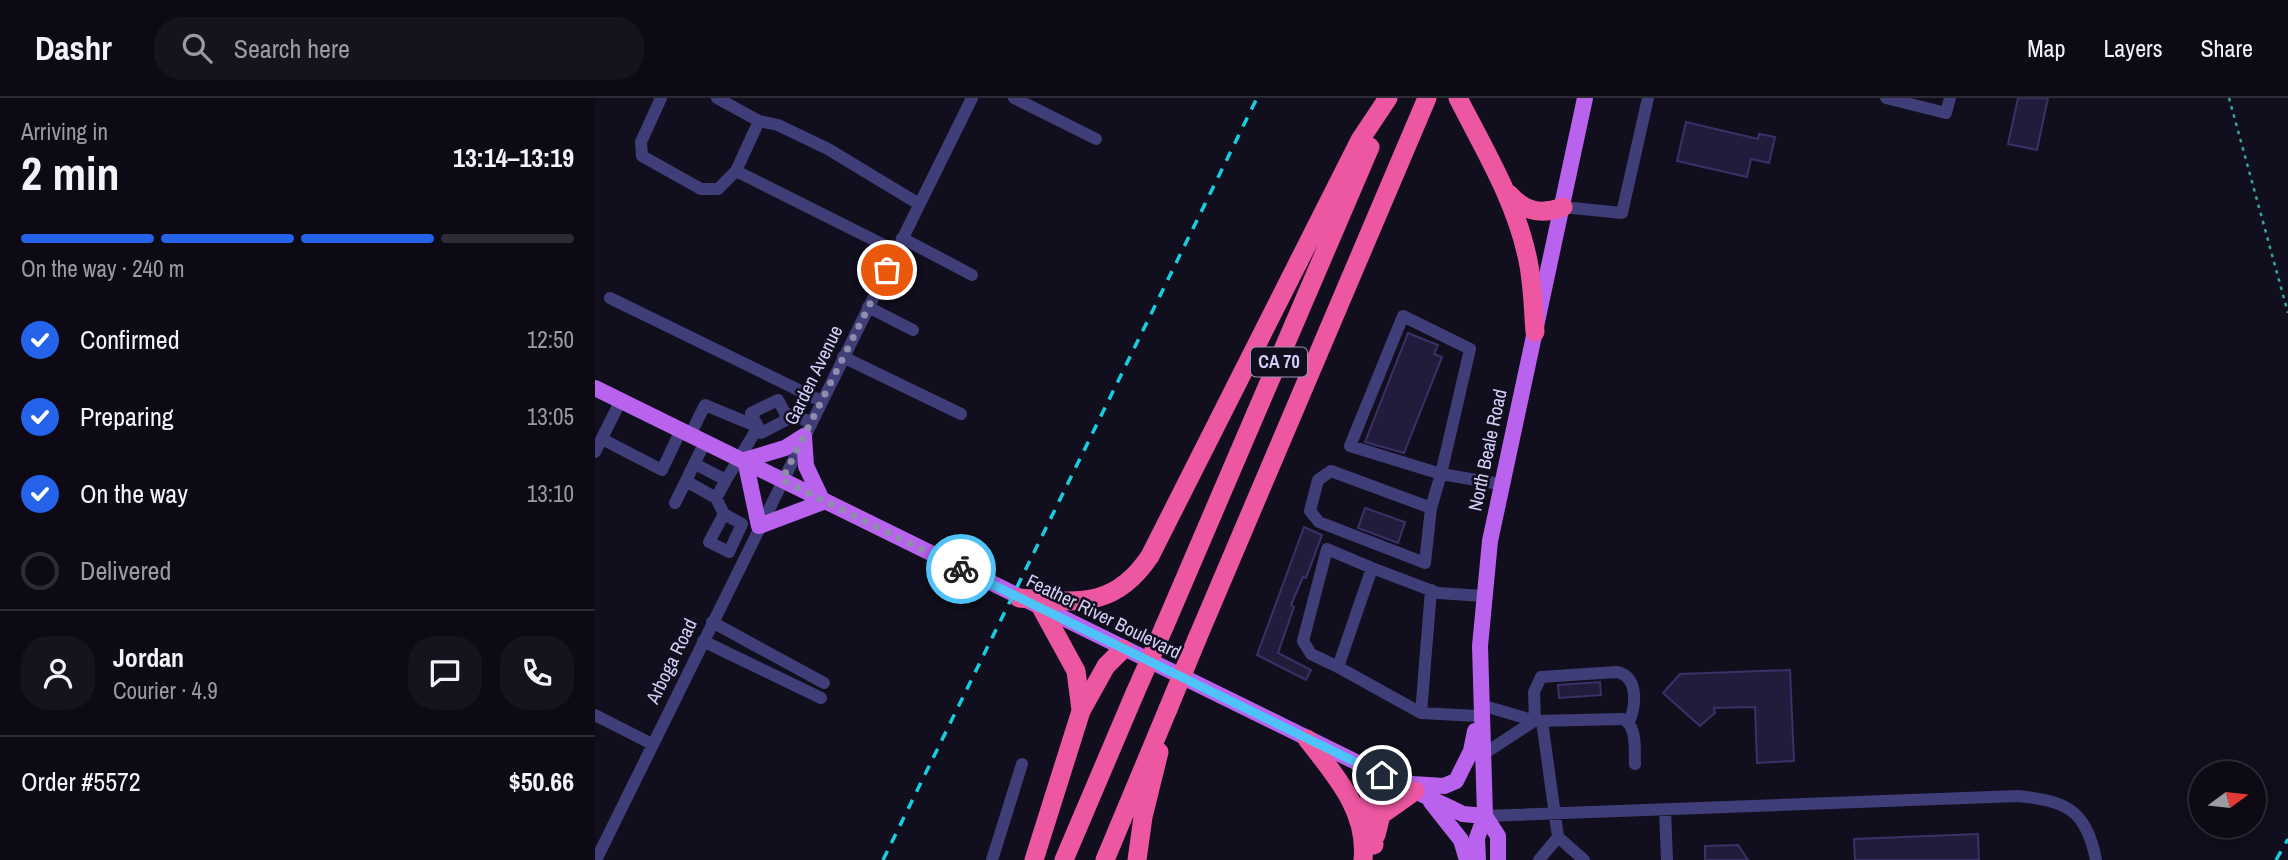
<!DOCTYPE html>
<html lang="en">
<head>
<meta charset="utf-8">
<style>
  :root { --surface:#0d0a16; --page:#16131f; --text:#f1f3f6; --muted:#9a9aa1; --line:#2d2b35; --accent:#2563eb }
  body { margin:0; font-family:"Archivo Narrow",sans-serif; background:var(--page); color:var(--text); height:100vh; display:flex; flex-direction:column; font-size:26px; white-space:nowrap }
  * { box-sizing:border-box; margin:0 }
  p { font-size:23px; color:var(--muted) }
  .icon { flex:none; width:38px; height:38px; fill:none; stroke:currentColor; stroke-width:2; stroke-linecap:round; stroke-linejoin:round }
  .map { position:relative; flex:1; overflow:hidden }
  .details { display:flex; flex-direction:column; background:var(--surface); width:595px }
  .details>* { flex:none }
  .needle { width:46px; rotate:75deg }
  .tools { position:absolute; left:1594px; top:663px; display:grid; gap:14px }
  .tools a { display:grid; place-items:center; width:77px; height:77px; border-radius:50%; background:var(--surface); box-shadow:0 4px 18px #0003,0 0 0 2px var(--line); font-size:35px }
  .pin { position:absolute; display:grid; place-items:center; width:60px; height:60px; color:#fff; margin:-30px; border:4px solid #fff; border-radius:50%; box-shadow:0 2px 7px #0007 }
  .courier { position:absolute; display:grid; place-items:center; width:70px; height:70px; margin:-35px; border:5px solid #4fc3f7; border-radius:50%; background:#fff; color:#222; box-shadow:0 2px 9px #0007 }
  .overview em { font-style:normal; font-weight:700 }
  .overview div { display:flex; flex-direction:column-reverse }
  .overview { display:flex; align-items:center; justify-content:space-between; height:119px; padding:0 21px }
  h1 { font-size:46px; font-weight:700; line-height:52px }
  .bar { display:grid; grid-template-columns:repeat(4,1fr); gap:10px 7px; align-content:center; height:84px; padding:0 21px }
  .bar i { height:9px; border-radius:5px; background:var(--line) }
  .bar .current { background:var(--accent) }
  .bar p { grid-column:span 4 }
  .line { display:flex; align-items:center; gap:18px; padding:0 21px; border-top:2px solid var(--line) }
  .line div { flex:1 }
  .round { display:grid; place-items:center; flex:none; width:74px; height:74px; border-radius:28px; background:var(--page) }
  ol { padding:0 21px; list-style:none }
  li { display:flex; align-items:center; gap:21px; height:77px }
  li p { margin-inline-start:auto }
  li .icon { padding:7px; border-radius:50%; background:var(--accent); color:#fff; stroke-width:4 }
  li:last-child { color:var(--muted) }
  li i { width:38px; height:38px; border:4px solid var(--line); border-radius:50% }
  header { display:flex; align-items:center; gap:42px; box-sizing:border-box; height:98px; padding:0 35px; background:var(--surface); border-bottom:2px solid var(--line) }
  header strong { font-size:33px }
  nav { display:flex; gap:38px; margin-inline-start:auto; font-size:24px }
  .search { width:490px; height:63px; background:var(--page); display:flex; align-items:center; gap:18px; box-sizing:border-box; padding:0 24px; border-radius:28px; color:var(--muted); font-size:26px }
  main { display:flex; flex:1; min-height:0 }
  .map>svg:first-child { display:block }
</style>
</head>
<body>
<header>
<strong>Dashr</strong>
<div class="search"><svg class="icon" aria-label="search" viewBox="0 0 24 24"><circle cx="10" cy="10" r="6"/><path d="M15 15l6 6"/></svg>Search here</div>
<nav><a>Map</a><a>Layers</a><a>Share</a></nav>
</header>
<main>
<section class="details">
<div class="overview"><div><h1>2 min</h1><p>Arriving in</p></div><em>13:14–13:19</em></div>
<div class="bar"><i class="current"></i><i class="current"></i><i class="current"></i><i></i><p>On the way · 240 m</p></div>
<ol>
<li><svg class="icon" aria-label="check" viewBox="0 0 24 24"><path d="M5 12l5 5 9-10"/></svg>Confirmed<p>12:50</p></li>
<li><svg class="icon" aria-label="check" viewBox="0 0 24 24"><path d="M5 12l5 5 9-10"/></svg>Preparing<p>13:05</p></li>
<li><svg class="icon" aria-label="check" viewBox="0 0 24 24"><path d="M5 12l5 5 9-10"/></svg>On the way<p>13:10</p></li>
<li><i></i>Delivered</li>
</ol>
<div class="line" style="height:126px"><a class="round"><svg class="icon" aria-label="person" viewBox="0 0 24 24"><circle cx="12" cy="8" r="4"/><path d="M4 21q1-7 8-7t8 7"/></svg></a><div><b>Jordan</b><p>Courier · 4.9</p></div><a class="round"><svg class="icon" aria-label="chat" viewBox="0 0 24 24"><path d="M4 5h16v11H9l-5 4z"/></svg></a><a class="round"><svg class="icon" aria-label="phone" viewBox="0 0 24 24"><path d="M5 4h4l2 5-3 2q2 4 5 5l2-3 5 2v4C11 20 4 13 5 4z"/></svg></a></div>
<div class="line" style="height:91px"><div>Order #5572</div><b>$50.66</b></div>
</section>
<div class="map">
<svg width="1693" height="762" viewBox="0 0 1693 762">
  <rect width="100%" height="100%" fill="#110e1d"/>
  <path fill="#221c3c" stroke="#3a3166" stroke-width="2" d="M1423,0h30l-11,52 -29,-6z
    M1091,24l72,17 1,-5 16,3 -6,26 -18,-4 -4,18 -70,-16z
    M813,235l30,12 -4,9 8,3 -38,96 -39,-11z
    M770,410l40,14 -7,21 -40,-15z
    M709,429l18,8 -16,43 -3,-1 -12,28 3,2 -16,46 33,17 -5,10 -49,-25z
    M1195,572l4,91 -37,2 -2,-56 -41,1 1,5 -15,13 -37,-33 17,-19z
    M1005,584l1,13 -42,3 -1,-13z
    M1383,736l1,26h-124l-1,-21z
    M1143,747l10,15h-43v-14z"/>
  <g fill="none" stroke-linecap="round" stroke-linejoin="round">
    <path stroke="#3aa49c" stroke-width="2.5" stroke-dasharray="3.5 5" stroke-linecap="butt" d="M1634,0l59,215"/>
    <path stroke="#3f3e78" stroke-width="12" d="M66,0l-20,44 1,14 59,33h17l18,-18 23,-50
      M122,0l42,23 19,4 50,24 91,55
      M419,0l82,41
      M1291,0l60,15 4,-15
      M141,73l160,80
      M968,109l59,6 26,-115
      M307,140l70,37
      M15,200l211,103
      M273,209l45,23
      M248,259l118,57
      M190,315l3,6 -27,14 -10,-20 27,-13 7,13 26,9
      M95,337l15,-30 53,22 -32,53
      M7,341l60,31 19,-40
      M0,354l26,-52
      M91,383l30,17 10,-18 -31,-16
      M121,400l8,16 18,10 -13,28 -20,-10 15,-28
      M80,405l30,-61
      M836,410l-6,55 -106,-41 -9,-11 8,-31 13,-9 100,37 10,-34 -91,-28 53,-130 67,33 -29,125 59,10
      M117,524l112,61
      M108,543l118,57
      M743,569l-27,-13 -8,-13 24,-92 45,19
      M886,607l54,16 88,-2c15,8 11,30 12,45
      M826,615l10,-123
      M0,617l57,29
      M882,618l-56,-3 -83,-46 34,-99 66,25 45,3
      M940,623l-1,-29 7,-15 75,-5c23,3 20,34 13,50
      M947,623l16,116 26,23
      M887,657l52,-34
      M1070,712l2,50
      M890,718l533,-20c48,5 68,13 78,64
      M1,762l376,-762
      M397,762l30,-96
      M944,762l19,-23"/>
    <path stroke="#b862ee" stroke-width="16" d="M0,290l820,403 48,23 22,2
      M209,338l-19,12 -40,12 14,66 64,-24
      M209,338l2,30 17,36
      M817,686l32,2 12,-5 15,-30 4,-20
      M836,704l30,38 6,20
      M890,718l13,20v24
      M883,762l-1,-22 8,-22 -5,-170 10,-105 95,-443"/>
    <path stroke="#ed57a1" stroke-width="19" d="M863,0c26,51 57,102 69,158 6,25 6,51 8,76
      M914,96c16,18 32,21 54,13
      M424,500c57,4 95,12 131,-42l210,-416 28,-42
      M447,511l34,62 5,39
      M570,527l205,-478
      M602,541l230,-541
      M712,641c28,36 61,72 56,121
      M772,669l7,78
      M781,737l5,-20 34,-24
      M439,762l47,-149 25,-45 17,-17
      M469,762l71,-167
      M510,762l63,-151
      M542,762l6,-43 16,-65"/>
    <path stroke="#17cdde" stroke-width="3.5" stroke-dasharray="10 9" stroke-linecap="butt" d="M288,762l374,-762
      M1681,762l12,-21"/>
    <path stroke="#ed57a1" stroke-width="19" d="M540,595l30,-68
      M573,611l29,-70"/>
  </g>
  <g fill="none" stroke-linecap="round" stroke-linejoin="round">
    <path stroke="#908cad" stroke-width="7" stroke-dasharray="0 12.6" d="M292,172l-105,210 179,89"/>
    <path stroke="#4fc3f7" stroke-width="9" d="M366,471l421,206"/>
  </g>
  <g text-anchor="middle" stroke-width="5" stroke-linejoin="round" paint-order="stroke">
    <rect fill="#110e1d" stroke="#9a96b8" stroke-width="2" x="656" y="249.5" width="56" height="29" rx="5"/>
    <g font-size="18" font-weight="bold" fill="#d4d0fa">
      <text x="684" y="270">CA 70</text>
    </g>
    <g font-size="19" fill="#d4d0fa" stroke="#110e1d">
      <text transform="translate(218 277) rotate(-64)" y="7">Garden Avenue</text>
      <text transform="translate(892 352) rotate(-78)" y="7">North Beale Road</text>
      <text transform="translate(509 518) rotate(26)" y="7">Feather River Boulevard</text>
      <text transform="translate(76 563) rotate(-64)" y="7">Arboga Road</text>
    </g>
  </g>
</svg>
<div class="tools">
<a><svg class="needle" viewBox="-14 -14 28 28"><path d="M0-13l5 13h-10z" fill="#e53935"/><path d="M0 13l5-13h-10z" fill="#9a9aa1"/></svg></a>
</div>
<div class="pin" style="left:292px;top:172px;background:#ea580c"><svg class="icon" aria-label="bag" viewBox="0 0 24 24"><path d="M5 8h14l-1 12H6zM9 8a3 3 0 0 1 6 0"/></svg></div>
<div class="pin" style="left:787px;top:677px;background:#1f2937"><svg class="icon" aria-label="home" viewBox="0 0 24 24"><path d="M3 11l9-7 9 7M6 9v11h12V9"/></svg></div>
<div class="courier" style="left:366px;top:471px"><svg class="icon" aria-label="bike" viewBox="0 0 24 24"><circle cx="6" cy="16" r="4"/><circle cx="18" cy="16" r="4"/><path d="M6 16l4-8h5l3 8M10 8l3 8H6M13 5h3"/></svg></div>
</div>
</main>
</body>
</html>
